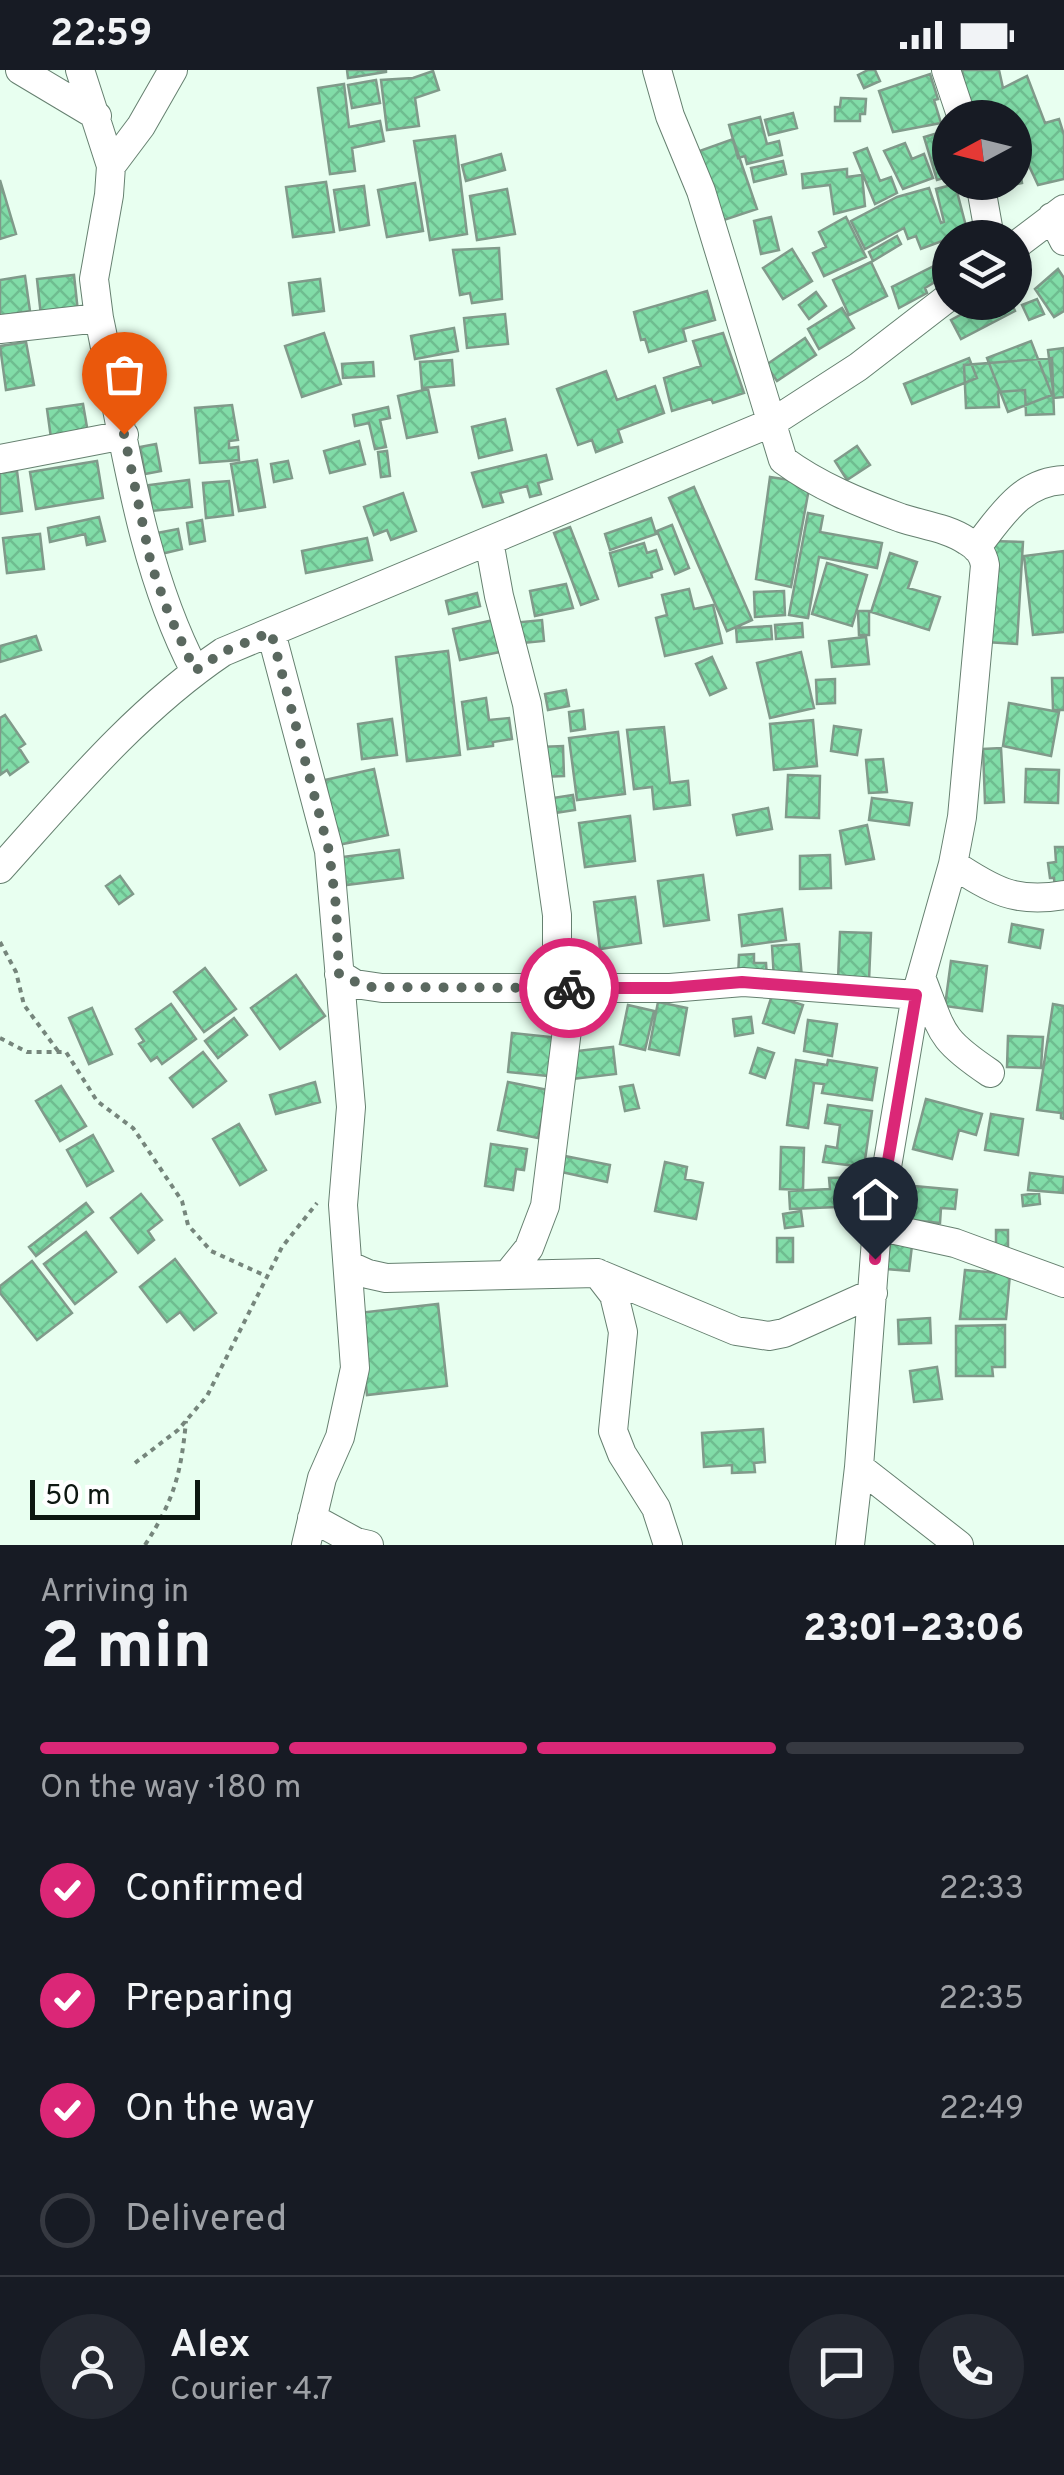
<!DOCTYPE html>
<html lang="en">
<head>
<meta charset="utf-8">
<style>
  :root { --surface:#171b24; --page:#242831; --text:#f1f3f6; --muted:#9ea1a6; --line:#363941; --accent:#db2777 }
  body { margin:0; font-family:Overpass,sans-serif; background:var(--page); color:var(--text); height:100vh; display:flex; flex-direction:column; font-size:38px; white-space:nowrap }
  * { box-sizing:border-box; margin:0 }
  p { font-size:32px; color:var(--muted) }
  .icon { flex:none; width:55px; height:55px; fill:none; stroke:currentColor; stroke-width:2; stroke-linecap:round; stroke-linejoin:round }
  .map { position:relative; height:1475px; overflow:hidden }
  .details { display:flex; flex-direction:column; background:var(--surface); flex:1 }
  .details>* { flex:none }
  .needle { width:65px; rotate:263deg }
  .buttons { position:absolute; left:932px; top:30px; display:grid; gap:20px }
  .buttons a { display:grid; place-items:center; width:100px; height:100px; border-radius:50%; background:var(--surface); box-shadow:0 5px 15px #0003; font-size:50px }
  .scale { position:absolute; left:30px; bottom:25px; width:170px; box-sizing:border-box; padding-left:10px; border:5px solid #0d1711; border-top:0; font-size:28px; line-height:35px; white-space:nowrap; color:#0d1711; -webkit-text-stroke:8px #fff; paint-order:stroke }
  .pin { position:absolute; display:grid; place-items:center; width:85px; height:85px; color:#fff; margin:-102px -42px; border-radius:50% 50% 50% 0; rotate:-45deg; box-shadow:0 0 10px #0007 }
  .pin .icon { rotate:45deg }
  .courier { position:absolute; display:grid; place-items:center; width:100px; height:100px; margin:-50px; border:8px solid #db2777; border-radius:50%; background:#fff; color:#222; box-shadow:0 2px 12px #0007 }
  .headline em { font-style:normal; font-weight:800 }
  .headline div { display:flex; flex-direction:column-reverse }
  .headline { display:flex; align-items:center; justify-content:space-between; height:170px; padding:0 40px }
  h1 { font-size:65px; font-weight:800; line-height:75px }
  .bar { display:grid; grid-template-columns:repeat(4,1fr); gap:15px 10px; align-content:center; height:120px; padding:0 40px }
  .bar i { height:12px; border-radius:8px; background:var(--line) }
  .bar .on { background:var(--accent) }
  .bar p { grid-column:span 4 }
  .line { display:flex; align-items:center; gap:25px; padding:0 40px; border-top:2px solid var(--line) }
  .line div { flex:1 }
  .round { display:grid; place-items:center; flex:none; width:105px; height:105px; border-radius:52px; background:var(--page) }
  ol { padding:0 40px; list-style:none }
  li { display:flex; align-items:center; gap:30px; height:110px }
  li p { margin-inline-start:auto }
  li .icon { padding:10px; border-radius:50%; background:var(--accent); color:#fff; stroke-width:4 }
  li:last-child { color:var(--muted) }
  li i { width:55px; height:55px; border:5px solid var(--line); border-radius:50% }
  .status { display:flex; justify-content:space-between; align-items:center; height:70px; padding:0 50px; background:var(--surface); direction:ltr }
  .status svg { height:28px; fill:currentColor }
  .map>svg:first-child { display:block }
</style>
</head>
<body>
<div class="status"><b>22:59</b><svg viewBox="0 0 49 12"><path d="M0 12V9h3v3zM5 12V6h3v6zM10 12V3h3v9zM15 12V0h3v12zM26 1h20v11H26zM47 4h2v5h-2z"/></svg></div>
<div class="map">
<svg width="1064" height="1475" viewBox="0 0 1064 1475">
  <defs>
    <pattern id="building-cross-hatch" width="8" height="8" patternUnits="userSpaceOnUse" patternTransform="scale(2.5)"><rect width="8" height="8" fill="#81dca8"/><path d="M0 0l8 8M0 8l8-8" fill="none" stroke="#6ebc90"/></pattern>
  </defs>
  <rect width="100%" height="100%" fill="#e8fff0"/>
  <path fill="url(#building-cross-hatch)" stroke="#809a8a" stroke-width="2.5" d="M347,0h39v2l-38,6z
    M868,0h7l5,11 -16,7 -6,-13z
    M962,0h37l4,18 24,-12 18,47 14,-4 5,16v44l-26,6 -23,-49v-18h-45z
    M433,1l6,19 -24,8 4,28 -32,4 -6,-50 32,-2z
    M930,4l8,25 -4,1 7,23 -48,9 -14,-41z
    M376,10l4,23 -28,5 -4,-23z
    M344,14l5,43 31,-6 4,20 -32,7 3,23 -25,3 -12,-86z
    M841,28l25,1 -1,15h-5v7h-25v-14h5z
    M793,43l4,15 -28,7 -4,-15z
    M760,47l7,27 12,-3 3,14 -35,9 -2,-8 -7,2 -9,-33z
    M941,62l9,29v15l-13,4 -13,-43z
    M455,66l12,98 -37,6 -16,-99z
    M733,69l24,70 -39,13 -24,-69z
    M905,73l7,16 12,-5 9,24 -30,11 -19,-38z
    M867,78l13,33 11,-4 6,16 -22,11 -21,-51z
    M501,84l4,16 -39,11 -4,-16z
    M783,91l3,13 -32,8 -3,-14z
    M1019,92l3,21 -27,6 -1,-7h21v-19z
    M847,99v8l15,-2 3,31 -31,8 -4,-29 -27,3 -1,-14z
    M0,110l16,54 -16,5z
    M326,112l8,50 -41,5 -7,-50z
    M415,113l8,48 -36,6 -9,-47z
    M955,114l13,50 -18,4 -29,11 -5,-13 -8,3 -4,-11 -39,21 -14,-28 46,-24 32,-9 12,35 3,-1 -8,-33z
    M364,116l5,39 -29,5 -6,-40z
    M507,119l8,45 -38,6 -7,-44z
    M771,147l8,33 -18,4 -7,-33z
    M846,147l20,40 -42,19 -11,-23 13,-6 -7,-15z
    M897,166l4,8 -28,17 -4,-9z
    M499,178l3,51 -30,4 -2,-10 -10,2 -7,-45z
    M792,179l20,32 -29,18 -20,-31z
    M871,192l16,34 -38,19 -16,-35z
    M934,196l6,13 -15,9 2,5 -28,15 -7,-21z
    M1058,199l6,9v33l-10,6 -19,-28z
    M74,205l4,37 -37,4 -4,-37z
    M25,206l5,35 -30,5v-36z
    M320,209l4,32 -31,4 -4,-32z
    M707,221l8,29 -32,9 3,12 -37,11 -4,-13 -4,1 -7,-28z
    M816,222l10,14 -17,13 -10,-14z
    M1037,229l7,15 -15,6 -7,-15z
    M984,232h27l4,9 -54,28 -10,-19z
    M842,238l12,20 -35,21 -11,-20z
    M505,244l3,30 -41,4 -3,-30z
    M454,258l4,23 -43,8 -4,-23z
    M324,263l17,51 -39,13 -17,-51z
    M723,263l21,60 -31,10 -2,-4 -39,12 -8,-33 37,-12 -8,-25z
    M805,268l11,17 -39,26 -11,-16z
    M1031,271l21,54 -44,17 -21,-54z
    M26,272l8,43 -28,5 -6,-44z
    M1064,278v49l-10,1 -6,-48z
    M969,288l8,20 -65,26 -8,-20z
    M1052,288l2,56 -28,1 -1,-25 -27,2 1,15 -33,1 -2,-43z
    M452,290l2,25 -32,3 -2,-26z
    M373,292l1,14 -31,2 -1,-14z
    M606,301l11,29 38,-14 9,27 -46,17 4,12 -26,10 -4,-12 -14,5 -21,-56z
    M428,319l9,43 -30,6 -9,-42z
    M83,334l5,29 -37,5 -4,-29z
    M232,335l6,35 -9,1v7l9,-1 1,13 -39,3 -5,-55z
    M388,337l2,11 -10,2 6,27 -11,2 -6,-26 -14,3 -2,-11z
    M505,349l7,31 -33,8 -7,-31z
    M359,371l6,23 -35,9 -6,-22z
    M156,374l5,27 -16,3 -5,-27z
    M857,376l13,19 -23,15 -12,-19z
    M387,381l3,25 -9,1 -3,-25z
    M546,385l6,24 -14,4 3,11 -11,3 -3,-11 -27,7 3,9 -20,5 -11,-34z
    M257,390l8,47 -26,4 -8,-47z
    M97,391l6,37 -67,11 -6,-37z
    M288,391l4,17 -18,4 -3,-18z
    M17,401l5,40 -22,3v-41z
    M770,407l40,6 -19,104 -35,-8z
    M189,410l3,27 -40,4 -3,-26z
    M229,411l4,34 -27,3 -3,-35z
    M694,417l58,133 -25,11 -58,-133z
    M403,423l13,38 -25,9 -4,-10 -13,5 -10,-28z
    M808,443l15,3 -3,16 62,11 -5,25 -58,-11 -11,61 -19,-3z
    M99,447l6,24 -18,4 -2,-11 -35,8 -2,-14z
    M651,448l5,16 -46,16 -5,-16z
    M202,450l3,21 -15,3 -3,-21z
    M672,455l17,43 -14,6 -18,-43z
    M570,457l28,72 -17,6 -27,-72z
    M178,459l4,20 -25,6 -5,-21z
    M40,464l4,35 -37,4 -4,-35z
    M367,468l5,22 -66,13 -4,-22z
    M991,471l32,1 -6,102 -31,-2z
    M644,473l3,10 9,-3 6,19 -11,4 1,4 -33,9 -9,-33z
    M1064,481v81l-31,3 -9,-79z
    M890,483l27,9 -9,26 32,9 -11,33 -58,-18z
    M827,493l40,12 -15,51 -40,-12z
    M566,514l7,24 -38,8 -5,-25z
    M689,519l5,20 19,-4 9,38 -57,13 -9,-38 11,-3 -5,-20z
    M784,521l1,24 -30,2 -1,-25z
    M477,523l3,13 -31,8 -3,-13z
    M858,541h11v24h-10z
    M498,549l7,32 -45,9 -7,-31z
    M542,550l2,21 -31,3 -2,-21z
    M802,553l1,14 -27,2 -1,-14z
    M771,556l1,13 -35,3 -1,-14z
    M36,566l5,14 -41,12v-16z
    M866,567l3,27 -37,3 -3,-26z
    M448,581l12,104 -53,6 -11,-104z
    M801,582l13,56 -44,10 -13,-55z
    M712,587l14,31 -16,7 -14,-31z
    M1052,608h12v32h-11z
    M835,609v24l-18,1 -1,-24z
    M566,620l3,16 -21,4 -3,-16z
    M486,628l3,22 20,-2 3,21 -19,3v4l-25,3 -6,-47z
    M1009,633l50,9 -8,44 -48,-10z
    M583,640l2,19 -14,2 -2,-19z
    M5,645l20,29 -6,4 9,14 -18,13 -3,-5 -7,5v-57z
    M392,649l5,36 -35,4 -4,-35z
    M813,650l4,46 -43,4 -4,-46z
    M834,656l27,4 -4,25 -26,-4z
    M664,657l6,56 18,-2 2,24 -36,4 -2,-22 -18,2 -7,-59z
    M618,662l7,62 -48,6 -8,-62z
    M563,676l1,30 -23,1 -2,-30z
    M1001,678l3,54 -19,1 -2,-54z
    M883,689l4,33 -18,1 -3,-33z
    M374,699l14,66 -50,10 -13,-65z
    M1026,699l33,1 -1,33 -33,-1z
    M788,705l32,1 -1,42 -33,-1z
    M573,725l2,15 -20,3 -2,-15z
    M872,728l40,5 -3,22 -40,-5z
    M768,738l4,21 -35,6 -4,-20z
    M630,746l5,45 -50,6 -6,-44z
    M867,755l7,34 -28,5 -6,-33z
    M1055,777h9v41l-9,1 -1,-11h-4l-2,-15 8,-1z
    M399,780l4,28 -57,7 -4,-28z
    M830,785l1,33 -31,1v-33z
    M703,805l6,45 -45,6 -6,-45z
    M120,806l13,18 -14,10 -13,-18z
    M635,827l6,46 -41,6 -6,-47z
    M782,839l4,31 -44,6 -3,-31z
    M1012,854l31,6 -3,18 -31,-6z
    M840,862l31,1 -2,48 -31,-1z
    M799,874l3,34 -28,2 -2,-34z
    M754,884v9h12l1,15 -29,1 1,-24z
    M951,891l36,5 -5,45 -37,-5z
    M205,898l31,41 -32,23 -30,-40z
    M296,905l29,41 -45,33 -29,-41z
    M772,925l31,10 -9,28 -31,-10z
    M658,932l29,6 -8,47 -30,-6z
    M171,934l25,35 -34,25 -5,-7 -6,4 -12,-17 5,-3 -8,-12z
    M1053,934l11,2v113l-3,-1v-5l-24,-3z
    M628,935l26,6 -9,39 -25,-6z
    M92,938l20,46 -23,10 -20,-46z
    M751,947l2,16 -18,3 -2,-17z
    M234,948l13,17 -29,23 -13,-17z
    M808,950l29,4 -5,32 -28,-5z
    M512,963l49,5 -4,39 -49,-5z
    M1008,966l35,1 -2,31 -34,-1z
    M613,977l3,27 -45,5 -3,-27z
    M758,978l16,5 -9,25 -15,-5z
    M203,982l23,29 -33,26 -23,-29z
    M796,990l31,5 1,-5 49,8 -5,32 -50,-7 2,-9 -10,-1 -6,45 -21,-3z
    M315,1012l5,20 -44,12 -6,-19z
    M508,1012l40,8 -10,48 -40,-8z
    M633,1015l6,23 -14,3 -5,-24z
    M61,1016l25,40 -26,15 -24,-40z
    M926,1029l56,15 -6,21 -17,-5 -7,29 -39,-10z
    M828,1035l44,6 -8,56 -41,-5 3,-16 11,2 3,-23 -15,-2z
    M991,1044l32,5 -5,36 -33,-5z
    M239,1054l27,46 -26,15 -27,-46z
    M93,1065l20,36 -26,15 -20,-36z
    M491,1074l36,5 -3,21 -8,-1 -3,21 -28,-4z
    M781,1077l23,1 -1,42 -23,-1z
    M560,1085l50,10 -3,17 -50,-11z
    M665,1092l22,5 -2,12 18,4 -7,36 -41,-8z
    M1030,1103l34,4 -1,16 -35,-3z
    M861,1107l1,29 -72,3 -1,-18 41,-2 -1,-11z
    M914,1116l43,4 -2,19 -14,-1 -1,15 -29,-3z
    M1039,1123l1,11 -17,2 -1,-11z
    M141,1124l21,26 -14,11 6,9 -16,13 -27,-35z
    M86,1133l7,9 -57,44 -7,-9z
    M801,1141l2,15 -18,2 -2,-14z
    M996,1160h12v18h-12z
    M86,1162l30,40 -41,32 -31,-40z
    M891,1165l22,2 -4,34 -22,-2z
    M777,1168h16v24h-16z
    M175,1189l41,54 -22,17 -14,-18 -13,10 -27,-35z
    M32,1191l40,52 -35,27 -37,-47v-7z
    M965,1200l45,4 -4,45h-46z
    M438,1234l9,82 -80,9 -9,-82z
    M930,1248l1,25 -32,1 -1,-24z
    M1005,1255v42h-13l1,9h-37v-50z
    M937,1297l5,32 -28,3 -4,-31z
    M763,1359l2,33 -11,1 1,9 -23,1v-8l-28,2 -2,-34z"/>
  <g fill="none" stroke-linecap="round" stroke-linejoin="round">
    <defs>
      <path id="minor" d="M20,0l77,46
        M80,0l31,96 -2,29 -15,84 5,39c25,117 40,246 96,353
        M657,0l13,46 31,75 82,269c35,26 77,43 118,58 21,7 47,10 66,23 10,6 16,12 18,24l-23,252 -9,47 -37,131 -39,231 -18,241 -9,78
        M946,0l16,48
        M111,96l30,-40 32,-56
        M980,112l10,56
        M1052,147l12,24
        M1015,176l49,-37
        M0,259l99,-11
        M0,389l124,-24
        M489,471l10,55 28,108 30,211v73
        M976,478c25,-31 44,-66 88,-68
        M271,562l58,219 22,256 -8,98 12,163 -15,69 -18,41 -16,67
        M953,794c39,26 63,40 111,31
        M0,799c69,-77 137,-159 223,-217l550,-230 85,-55 92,-71
        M339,904l16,10 27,4h288l73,-6 173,13
        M921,907c22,56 17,61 69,96
        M877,1156l78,17 109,40
        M348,1195l20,9 18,4 211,-5 139,58 33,5 15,-3 89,-40
        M597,1203l17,22 9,37 -10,99 9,23 34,54 12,37
        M508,1204l21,-26 16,-42 23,-184 -1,-34
        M859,1397l100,78
        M312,1448l44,24 13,3"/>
    </defs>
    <use href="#minor" stroke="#668070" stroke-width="30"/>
    <path stroke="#76867c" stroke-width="4" stroke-dasharray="5 5" stroke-linecap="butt" d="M0,872l16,30 8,33 34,46
      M0,968l27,14h39l31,49 36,27 9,13 40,60 6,24 23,26 55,25
      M135,1393l43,-33 29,-34 75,-149 35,-44
      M145,1475c29,-45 36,-71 41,-124"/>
    <use href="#minor" stroke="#fff" stroke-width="28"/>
  </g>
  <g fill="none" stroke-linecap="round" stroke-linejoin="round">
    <path stroke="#5a685f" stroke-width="10" stroke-dasharray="0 18" d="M124,364l27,130 17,48 27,59 28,-19 48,-20 58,219 7,55 3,68 27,13 203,1"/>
    <path stroke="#db2777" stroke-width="12" d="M569,918h101l72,-6 174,13 -39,231 -2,33"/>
  </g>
</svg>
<div class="buttons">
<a><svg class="needle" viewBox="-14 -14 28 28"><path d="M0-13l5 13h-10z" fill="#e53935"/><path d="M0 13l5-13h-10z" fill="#9ea1a6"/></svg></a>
<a><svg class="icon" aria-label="layers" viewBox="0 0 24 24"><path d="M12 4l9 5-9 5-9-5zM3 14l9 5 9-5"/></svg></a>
</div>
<div class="scale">50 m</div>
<div class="pin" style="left:124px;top:364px;background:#ea580c"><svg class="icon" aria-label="bag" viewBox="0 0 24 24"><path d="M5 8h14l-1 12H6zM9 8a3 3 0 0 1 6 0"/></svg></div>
<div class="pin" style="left:875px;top:1189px;background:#1f2937"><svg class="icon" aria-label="home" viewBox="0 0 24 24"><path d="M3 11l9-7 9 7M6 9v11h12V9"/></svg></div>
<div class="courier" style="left:569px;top:918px"><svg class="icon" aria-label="bike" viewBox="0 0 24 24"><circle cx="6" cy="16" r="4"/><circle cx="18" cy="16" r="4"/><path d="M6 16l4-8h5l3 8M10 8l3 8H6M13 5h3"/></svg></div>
</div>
<section class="details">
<div class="headline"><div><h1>2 min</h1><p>Arriving in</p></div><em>23:01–23:06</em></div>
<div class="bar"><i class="on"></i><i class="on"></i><i class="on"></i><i></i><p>On the way · 180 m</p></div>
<ol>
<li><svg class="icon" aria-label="check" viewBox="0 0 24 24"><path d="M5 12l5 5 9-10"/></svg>Confirmed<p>22:33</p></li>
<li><svg class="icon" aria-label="check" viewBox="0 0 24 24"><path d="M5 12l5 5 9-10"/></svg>Preparing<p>22:35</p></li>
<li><svg class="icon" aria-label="check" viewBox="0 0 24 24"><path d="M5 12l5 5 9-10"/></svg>On the way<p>22:49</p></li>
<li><i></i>Delivered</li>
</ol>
<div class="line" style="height:180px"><a class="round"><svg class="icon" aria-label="person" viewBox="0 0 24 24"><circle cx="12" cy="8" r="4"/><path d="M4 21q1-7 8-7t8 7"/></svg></a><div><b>Alex</b><p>Courier · 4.7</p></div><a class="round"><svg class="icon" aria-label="chat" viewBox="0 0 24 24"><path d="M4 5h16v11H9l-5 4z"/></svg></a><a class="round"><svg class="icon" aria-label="phone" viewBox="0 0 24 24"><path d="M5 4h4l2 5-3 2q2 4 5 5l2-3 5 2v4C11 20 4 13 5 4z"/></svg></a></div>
</section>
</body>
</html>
